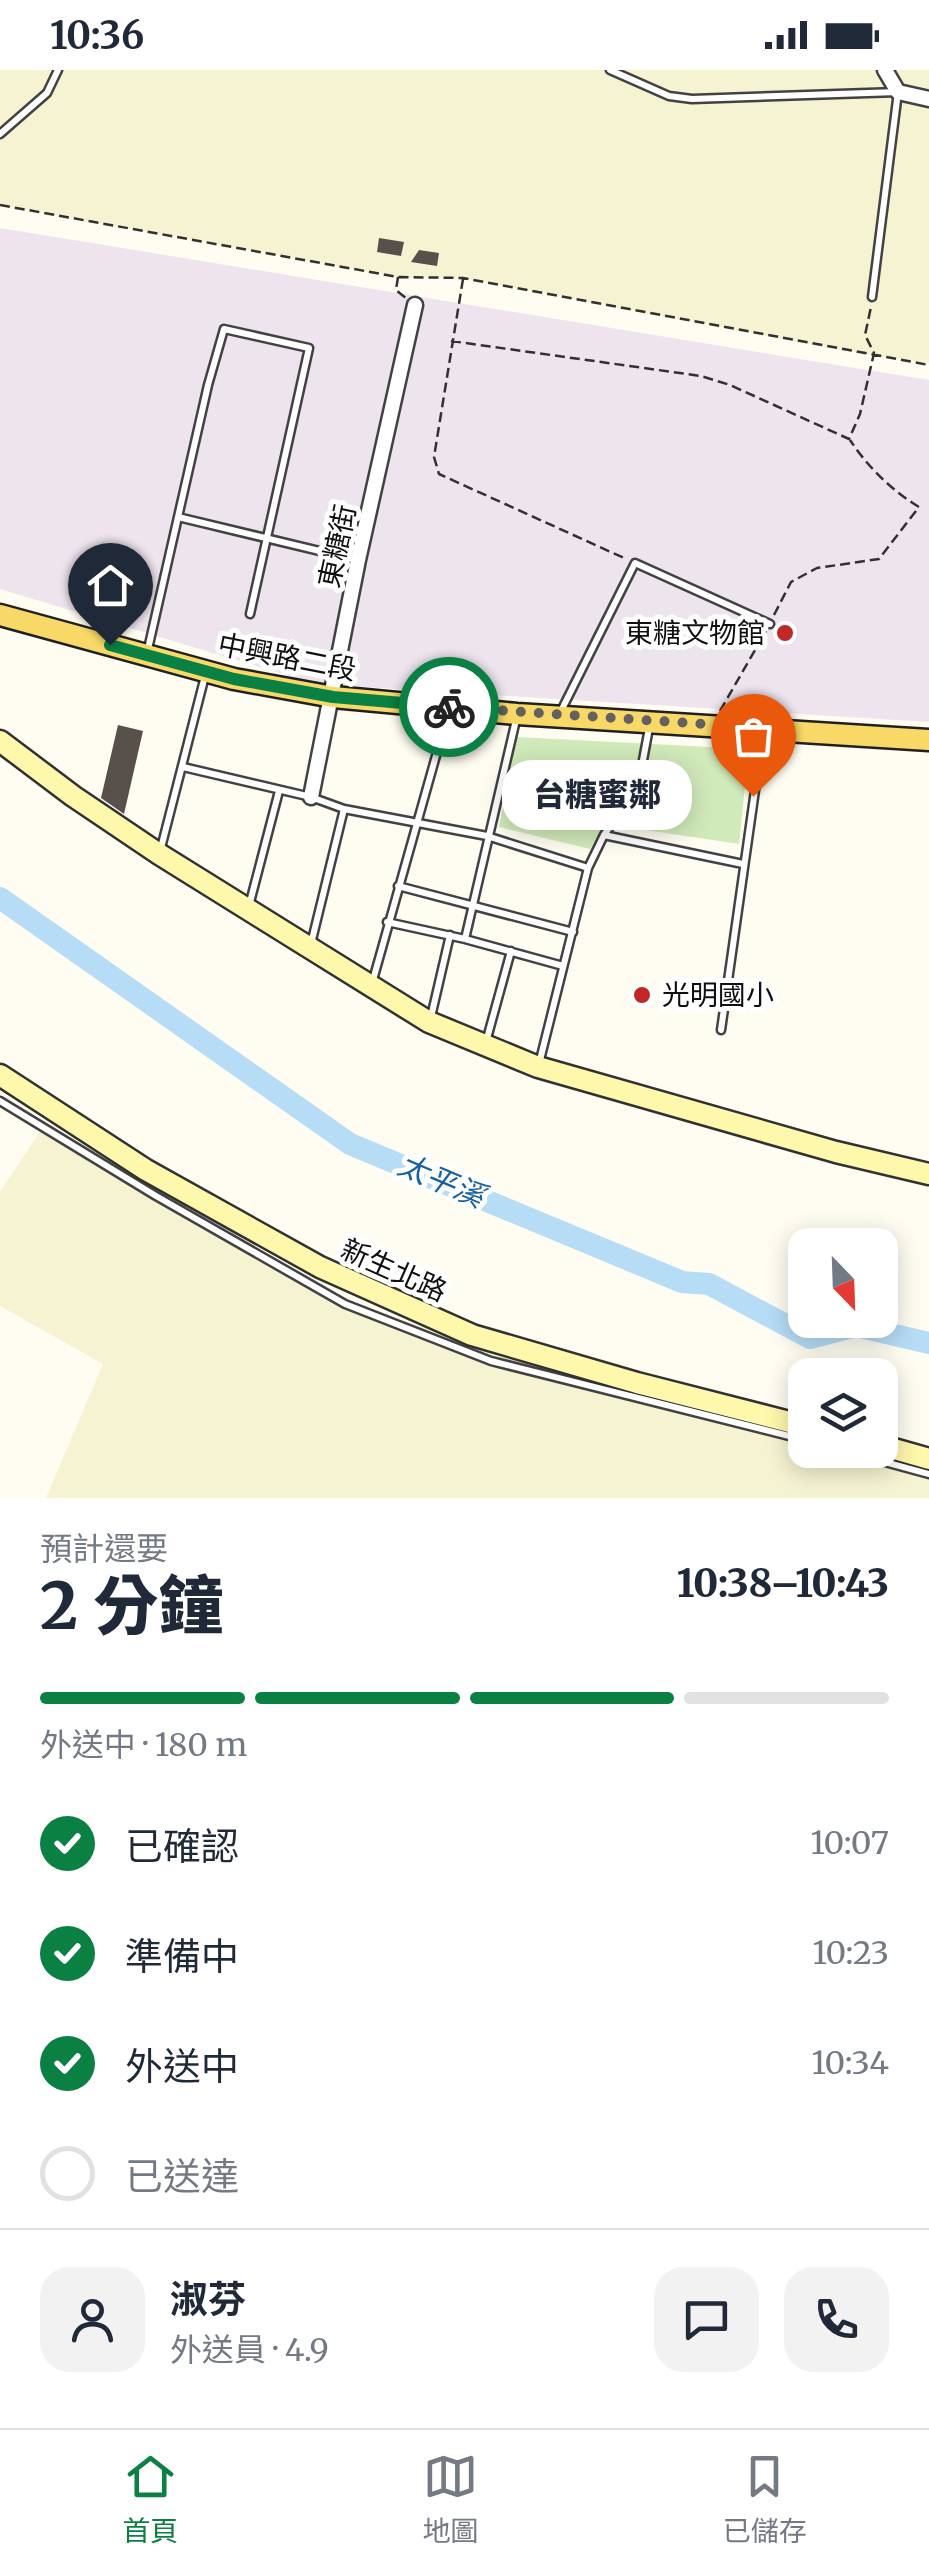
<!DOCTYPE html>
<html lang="zh-TW">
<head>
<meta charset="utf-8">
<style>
  :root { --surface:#fff; --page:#f2f2f3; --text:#1f2937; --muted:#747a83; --line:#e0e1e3; --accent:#0b8043 }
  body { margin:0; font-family:Merriweather,"Noto Sans TC",serif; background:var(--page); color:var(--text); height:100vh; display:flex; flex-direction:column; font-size:38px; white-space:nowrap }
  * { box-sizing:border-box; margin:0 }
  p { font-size:32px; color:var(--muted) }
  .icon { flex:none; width:55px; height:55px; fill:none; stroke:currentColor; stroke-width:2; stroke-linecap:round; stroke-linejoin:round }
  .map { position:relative; height:1428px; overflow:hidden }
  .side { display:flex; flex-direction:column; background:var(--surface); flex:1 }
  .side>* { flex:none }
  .needle { width:65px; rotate:157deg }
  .controls { position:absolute; left:788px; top:1158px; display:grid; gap:20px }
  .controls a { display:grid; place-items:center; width:110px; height:110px; border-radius:20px; background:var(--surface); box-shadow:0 5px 25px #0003; font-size:50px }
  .pin { position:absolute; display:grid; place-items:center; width:85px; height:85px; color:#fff; margin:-102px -42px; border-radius:50% 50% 50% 0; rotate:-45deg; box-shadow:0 0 10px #0007 }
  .pin .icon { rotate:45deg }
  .courier { position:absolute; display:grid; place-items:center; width:100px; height:100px; margin:-50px; border:8px solid #0b8043; border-radius:50%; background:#fff; color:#222; box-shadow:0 2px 12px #0007 }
  .bubble { position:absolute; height:70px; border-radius:30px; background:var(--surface); box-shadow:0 5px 25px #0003; font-size:32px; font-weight:800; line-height:70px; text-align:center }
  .summary em { font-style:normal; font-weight:800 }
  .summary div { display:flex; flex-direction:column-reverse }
  .summary { display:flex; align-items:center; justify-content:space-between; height:170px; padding:0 40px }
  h1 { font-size:65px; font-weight:800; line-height:75px }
  .bar { display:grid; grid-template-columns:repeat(4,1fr); gap:15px 10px; align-content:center; height:120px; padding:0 40px }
  .bar i { height:12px; border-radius:8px; background:var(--line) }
  .bar .on { background:var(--accent) }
  .bar p { grid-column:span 4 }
  .line { display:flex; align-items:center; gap:25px; padding:0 40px; border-top:2px solid var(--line) }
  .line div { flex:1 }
  .round { display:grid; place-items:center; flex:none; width:105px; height:105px; border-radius:30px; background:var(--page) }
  ol { padding:0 40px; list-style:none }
  li { display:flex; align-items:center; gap:30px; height:110px }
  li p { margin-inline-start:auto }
  li .icon { padding:10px; border-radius:50%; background:var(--accent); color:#fff; stroke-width:4 }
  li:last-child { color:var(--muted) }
  li i { width:55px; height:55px; border:5px solid var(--line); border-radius:50% }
  .status { display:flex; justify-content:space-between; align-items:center; height:70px; padding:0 50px; background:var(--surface); direction:ltr }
  .status svg { height:28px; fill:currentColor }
  .tabs { display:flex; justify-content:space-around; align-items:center; height:140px; border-top:2px solid var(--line); background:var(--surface); font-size:28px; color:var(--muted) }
  .tabs a { display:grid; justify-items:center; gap:5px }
  .tabs .on { color:var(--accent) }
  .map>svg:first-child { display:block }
</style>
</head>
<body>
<div class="status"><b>10:36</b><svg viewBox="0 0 49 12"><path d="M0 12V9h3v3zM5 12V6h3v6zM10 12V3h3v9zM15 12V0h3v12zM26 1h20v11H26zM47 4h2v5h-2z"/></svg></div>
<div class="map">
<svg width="929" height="1428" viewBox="0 0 929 1428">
  <rect width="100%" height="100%" fill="#fffdf1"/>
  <path fill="#ede4ed" d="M0,158l929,152v342l-613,-38 -316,-95z"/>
  <path fill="#f5f3d1" d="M0,0h929v293l-84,-12 -382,-73 -65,-1 -398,-72z
    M43,1057l302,177 460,136v10h36l88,24v24h-883l57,-134 -103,-58v-114z"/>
  <path fill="#d1eaba" d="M517,667l232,12 -10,95 -134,-20 -15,25 -91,-22z"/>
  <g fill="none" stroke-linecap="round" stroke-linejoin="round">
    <path stroke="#b6dcf6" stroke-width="22" d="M0,828l350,246 332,138 27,2 101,54 46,-12 73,17"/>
  </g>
  <path fill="#58504b" d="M379,168l25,4 -3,14 -24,-4z
    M419,180l20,3 -2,13 -26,-4z
    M118,655l25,6 -19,83 -23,-16z"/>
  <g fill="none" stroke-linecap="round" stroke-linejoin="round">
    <defs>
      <path id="lane" d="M610,0l59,26 23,3 206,-7 -26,205
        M0,64l47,-41 11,-23
        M178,447l179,43
        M148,579l60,-264 16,-56 85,19 -59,266
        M561,641l74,-148 135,61
        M183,697l128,30 33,12 143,27 101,32
        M604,765l139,29
        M161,778l44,-172
        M398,816l175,46
        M249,836l30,-115
        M387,852l78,17 98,27
        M465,869l51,-219
        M311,874l33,-135
        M373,910l75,-267
        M431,947l19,-82
        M721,960l42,-296
        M486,972l25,-91
        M539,994l49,-196 16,-33 34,-48 11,-59
        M0,1031l156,95 189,108 146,57 314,79
        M841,1380l88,24"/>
      <path id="street" d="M885,0l13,22 31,7
        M311,727l47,-237 57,-255"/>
      <path id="secondary" d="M0,671l73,55 86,58 270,168 109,45 298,85 93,22
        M0,1005l146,95 174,97 152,68 165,48 168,43
        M880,1375l49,14"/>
      <path id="primary" d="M0,545l234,64 99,18 184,17 412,26"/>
    </defs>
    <use href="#lane" stroke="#424242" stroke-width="11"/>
    <use href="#street" stroke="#424242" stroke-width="19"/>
    <use href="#secondary" stroke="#313131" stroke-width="25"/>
    <use href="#primary" stroke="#202020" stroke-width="25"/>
    <path stroke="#313131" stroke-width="2.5" stroke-dasharray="10 5" stroke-linecap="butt" d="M0,135l398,72 65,1 466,87
      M398,207l-2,13 10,8
      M463,209l-29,178 5,17 185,84
      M451,271l250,35 29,9 119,54 11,-25 14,-61 -9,-18 6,-28
      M774,545l17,-33 26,-14 62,-9 40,-52c-28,-17 -51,-40 -69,-67
      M720,641l46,-80"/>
    <use href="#lane" stroke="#fff" stroke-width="6"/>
    <use href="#street" stroke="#fff" stroke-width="14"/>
    <use href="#secondary" stroke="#fef8ad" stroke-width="20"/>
    <use href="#primary" stroke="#f8d968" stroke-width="20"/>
  </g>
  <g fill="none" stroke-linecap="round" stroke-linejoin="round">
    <path stroke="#63625e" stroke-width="10" stroke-dasharray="0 18" d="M449,637l315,21 -11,68"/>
    <path stroke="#0b8043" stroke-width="12" d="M110,575l124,34 99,18 116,10"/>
  </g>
  <g fill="#bf2729" stroke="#fff" stroke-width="4">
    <circle cx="785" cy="563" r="10"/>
    <circle cx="642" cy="925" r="10"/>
  </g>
  <g text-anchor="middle" stroke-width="10" stroke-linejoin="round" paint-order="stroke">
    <g font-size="28" fill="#0f0f0f" stroke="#fff">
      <text transform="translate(337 476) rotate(-78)" y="10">東糖街</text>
      <text transform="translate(287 587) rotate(11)" y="10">中興路二段</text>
      <text transform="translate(394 1200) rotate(24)" y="10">新生北路</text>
    </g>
    <g font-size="28" fill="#0f0f0f" stroke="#fff" text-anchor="end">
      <text x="765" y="573">東糖文物館</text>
      <text x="662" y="935" text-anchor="start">光明國小</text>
    </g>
    <g font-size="30" font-style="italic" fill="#1861a1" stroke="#fff">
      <text transform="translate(441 1111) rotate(23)" y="10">太平溪</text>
    </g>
  </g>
</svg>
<div class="controls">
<a><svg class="needle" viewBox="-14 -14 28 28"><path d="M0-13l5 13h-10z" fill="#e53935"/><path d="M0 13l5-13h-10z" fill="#747a83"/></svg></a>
<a><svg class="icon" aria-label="layers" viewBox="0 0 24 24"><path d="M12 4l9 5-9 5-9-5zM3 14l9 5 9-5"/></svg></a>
</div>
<div class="pin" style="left:753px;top:726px;background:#ea580c"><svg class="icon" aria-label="bag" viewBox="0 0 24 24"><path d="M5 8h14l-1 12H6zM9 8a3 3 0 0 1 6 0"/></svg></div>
<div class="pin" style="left:110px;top:575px;background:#1f2937"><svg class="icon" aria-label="home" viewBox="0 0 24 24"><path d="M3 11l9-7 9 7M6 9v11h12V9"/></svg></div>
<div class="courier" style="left:449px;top:637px"><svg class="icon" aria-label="bike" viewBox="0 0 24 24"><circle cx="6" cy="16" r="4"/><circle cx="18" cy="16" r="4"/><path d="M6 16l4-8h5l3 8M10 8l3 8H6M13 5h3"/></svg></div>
<div class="bubble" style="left:502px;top:690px;width:190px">台糖蜜鄰</div>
</div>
<section class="side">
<div class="summary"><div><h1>2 分鐘</h1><p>預計還要</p></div><em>10:38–10:43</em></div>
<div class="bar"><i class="on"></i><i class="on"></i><i class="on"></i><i></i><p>外送中 · 180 m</p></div>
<ol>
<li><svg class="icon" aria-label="check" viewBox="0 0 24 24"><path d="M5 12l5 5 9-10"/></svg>已確認<p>10:07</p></li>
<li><svg class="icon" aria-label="check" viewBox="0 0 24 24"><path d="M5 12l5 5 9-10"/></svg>準備中<p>10:23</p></li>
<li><svg class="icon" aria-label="check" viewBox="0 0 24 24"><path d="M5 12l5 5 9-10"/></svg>外送中<p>10:34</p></li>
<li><i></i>已送達</li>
</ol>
<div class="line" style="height:180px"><a class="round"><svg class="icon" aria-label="person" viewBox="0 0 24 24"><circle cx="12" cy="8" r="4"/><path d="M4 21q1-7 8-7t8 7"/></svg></a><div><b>淑芬</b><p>外送員 · 4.9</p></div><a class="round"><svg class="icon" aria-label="chat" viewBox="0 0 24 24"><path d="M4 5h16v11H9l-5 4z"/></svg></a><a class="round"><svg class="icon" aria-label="phone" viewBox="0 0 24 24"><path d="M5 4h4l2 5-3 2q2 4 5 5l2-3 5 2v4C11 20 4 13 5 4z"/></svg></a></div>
</section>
<nav class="tabs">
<a class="on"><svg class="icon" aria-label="home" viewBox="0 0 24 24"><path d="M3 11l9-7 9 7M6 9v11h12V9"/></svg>首頁</a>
<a><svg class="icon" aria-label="map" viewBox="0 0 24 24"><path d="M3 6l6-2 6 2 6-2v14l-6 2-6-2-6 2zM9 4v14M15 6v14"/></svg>地圖</a>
<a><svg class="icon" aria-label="saved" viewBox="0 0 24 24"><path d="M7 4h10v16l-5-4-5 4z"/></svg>已儲存</a>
</nav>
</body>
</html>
